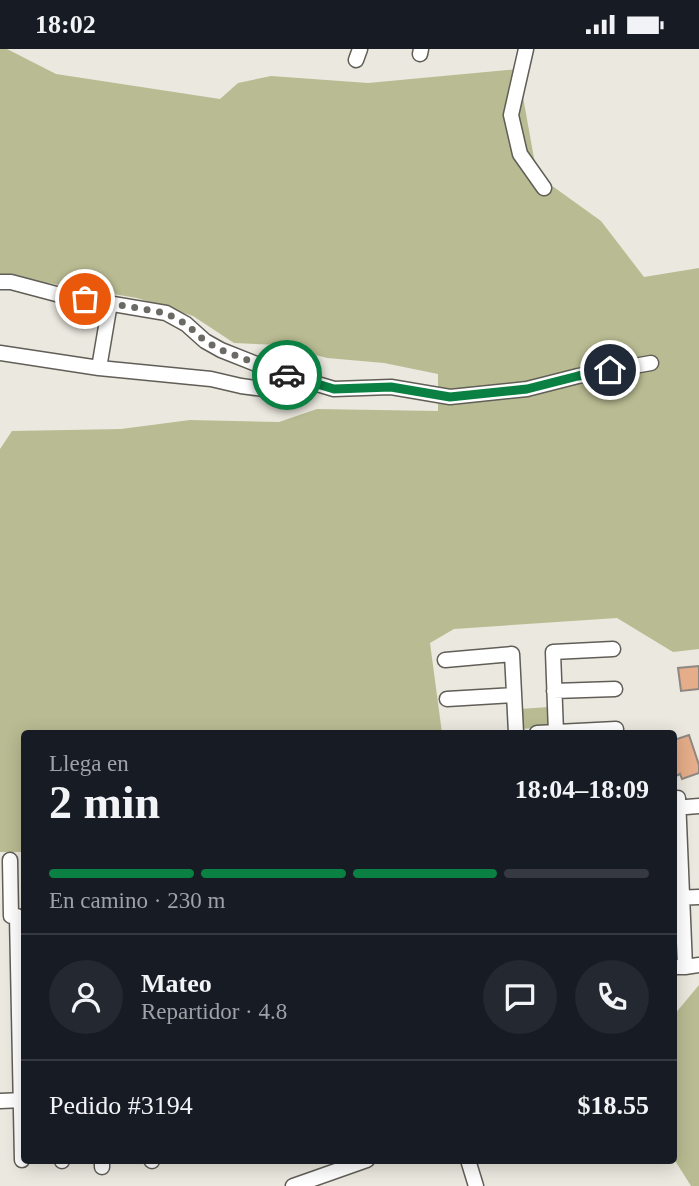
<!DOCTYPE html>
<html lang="es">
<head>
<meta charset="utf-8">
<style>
  :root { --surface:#171b24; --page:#242831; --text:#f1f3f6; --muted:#9ea1a6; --line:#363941; --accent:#0b8043 }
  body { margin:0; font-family:Georgia,serif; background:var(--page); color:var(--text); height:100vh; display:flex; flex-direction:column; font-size:26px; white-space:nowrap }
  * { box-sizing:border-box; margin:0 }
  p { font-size:23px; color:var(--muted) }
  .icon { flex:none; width:38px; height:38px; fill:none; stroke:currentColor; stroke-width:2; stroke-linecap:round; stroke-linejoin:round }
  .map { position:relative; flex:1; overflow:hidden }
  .sheet { position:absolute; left:21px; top:681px; width:656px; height:434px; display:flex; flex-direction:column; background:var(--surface); border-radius:7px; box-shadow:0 4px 18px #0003 }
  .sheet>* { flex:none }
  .pin { position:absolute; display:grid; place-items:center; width:60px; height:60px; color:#fff; margin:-30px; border:4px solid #fff; border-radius:50%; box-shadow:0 2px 7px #0007 }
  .courier { position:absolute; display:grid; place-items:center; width:70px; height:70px; margin:-35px; border:5px solid #0b8043; border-radius:50%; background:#fff; color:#222; box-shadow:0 2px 9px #0007 }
  .overview em { font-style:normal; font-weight:600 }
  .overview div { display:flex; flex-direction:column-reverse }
  .overview { display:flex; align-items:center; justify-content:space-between; height:119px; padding:0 28px }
  h1 { font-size:46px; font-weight:600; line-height:52px }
  .bar { display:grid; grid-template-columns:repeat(4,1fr); gap:10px 7px; align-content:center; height:84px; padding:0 28px }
  .bar i { height:9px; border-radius:5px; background:var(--line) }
  .bar .on { background:var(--accent) }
  .bar p { grid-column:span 4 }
  .line { display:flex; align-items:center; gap:18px; padding:0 28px; border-top:2px solid var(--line) }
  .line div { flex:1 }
  .round { display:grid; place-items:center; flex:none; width:74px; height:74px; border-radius:37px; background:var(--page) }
  .status { display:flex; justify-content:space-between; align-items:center; height:49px; padding:0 35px; background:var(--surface); direction:ltr }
  .status svg { height:19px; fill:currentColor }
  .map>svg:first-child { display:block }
</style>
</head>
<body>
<div class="status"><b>18:02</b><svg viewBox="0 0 49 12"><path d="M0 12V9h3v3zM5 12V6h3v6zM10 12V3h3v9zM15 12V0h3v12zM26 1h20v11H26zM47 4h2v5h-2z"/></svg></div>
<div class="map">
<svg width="699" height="1137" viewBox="0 0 699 1137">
  <rect width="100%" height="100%" fill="#ebe8df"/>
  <path fill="#b9bc92" d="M0,0h7l49,25 164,25 18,-16 33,-7 97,7 150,-14 19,106 64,46 43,56 55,-9v381l-26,3 -56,-34 -163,11 -24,14 12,90h-418v119h-24v-403l12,-18 109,-2 69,-9 89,2 38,-13 121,2v-37l-54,-11 -57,-5 -48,-13 -45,-2 -41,-27 -56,-18 -137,-23z
    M549,658l1,20 -30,2 -1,-20z
    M699,936v201h-8l-17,-27v-144z"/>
  <path fill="#e5ad89" stroke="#8f8782" stroke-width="2" d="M699,617v23l-18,2 -3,-23z
    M689,686l10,30v8l-17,6 -2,-5 -6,3v-37z"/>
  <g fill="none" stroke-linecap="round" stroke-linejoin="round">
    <defs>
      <path id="minor" d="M526,0l-15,66 9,39 24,34
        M420,5l1,-5
        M356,11l4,-11
        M0,233h11l49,13 106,18 20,11 19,17 16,9 53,21 60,18 57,-2 59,10 77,-8 51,-13 73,-13
        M0,304l99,15 112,11 30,7 51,7 12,-2 11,-7
        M99,319l11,-65
        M445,611l67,-6 4,79
        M554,642l61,-2
        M447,650l67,-4
        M537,684l79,-4
        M556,684l-3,-81 60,-3
        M674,759l25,-2
        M10,811l1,56
        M674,849l25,-1
        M17,867l5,244
        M674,918h11l-7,-169
        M685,918l14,-2
        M0,1052l24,-1
        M62,1111v1
        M102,1111v7
        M151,1111l1,1
        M468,1111l8,26
        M293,1137l74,-26"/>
    </defs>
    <use href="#minor" stroke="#615e57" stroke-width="17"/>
    <use href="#minor" stroke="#fff" stroke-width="14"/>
  </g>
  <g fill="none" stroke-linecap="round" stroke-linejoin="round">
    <path stroke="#6c6a65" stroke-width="7" stroke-dasharray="0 12.6" d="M85,250l81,14 20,11 19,17 16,9 66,25"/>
    <path stroke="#0b8043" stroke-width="9" d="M287,326l47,14 57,-2 59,10 77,-8 51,-13 32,-6"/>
  </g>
</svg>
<div class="pin" style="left:85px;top:250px;background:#ea580c"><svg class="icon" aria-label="bag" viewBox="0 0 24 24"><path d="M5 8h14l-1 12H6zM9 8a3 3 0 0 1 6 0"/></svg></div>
<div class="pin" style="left:610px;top:321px;background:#1f2937"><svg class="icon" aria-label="home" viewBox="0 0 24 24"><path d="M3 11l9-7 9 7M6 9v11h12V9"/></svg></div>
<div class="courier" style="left:287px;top:326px"><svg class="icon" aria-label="car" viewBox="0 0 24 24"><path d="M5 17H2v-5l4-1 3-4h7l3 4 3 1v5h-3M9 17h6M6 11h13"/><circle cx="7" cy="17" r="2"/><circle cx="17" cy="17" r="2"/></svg></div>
<section class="sheet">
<div class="overview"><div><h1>2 min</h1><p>Llega en</p></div><em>18:04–18:09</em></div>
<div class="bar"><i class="on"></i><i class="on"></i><i class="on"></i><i></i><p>En camino · 230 m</p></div>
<div class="line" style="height:126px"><a class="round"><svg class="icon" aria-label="person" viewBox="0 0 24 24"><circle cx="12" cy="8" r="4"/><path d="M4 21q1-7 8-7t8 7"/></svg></a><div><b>Mateo</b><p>Repartidor · 4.8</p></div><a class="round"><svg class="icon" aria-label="chat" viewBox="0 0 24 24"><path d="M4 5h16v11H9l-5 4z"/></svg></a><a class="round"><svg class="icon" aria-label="phone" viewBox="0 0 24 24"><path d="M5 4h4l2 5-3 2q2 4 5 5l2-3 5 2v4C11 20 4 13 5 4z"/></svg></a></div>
<div class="line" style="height:91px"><div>Pedido #3194</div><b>$18.55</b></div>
</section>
</div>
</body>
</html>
